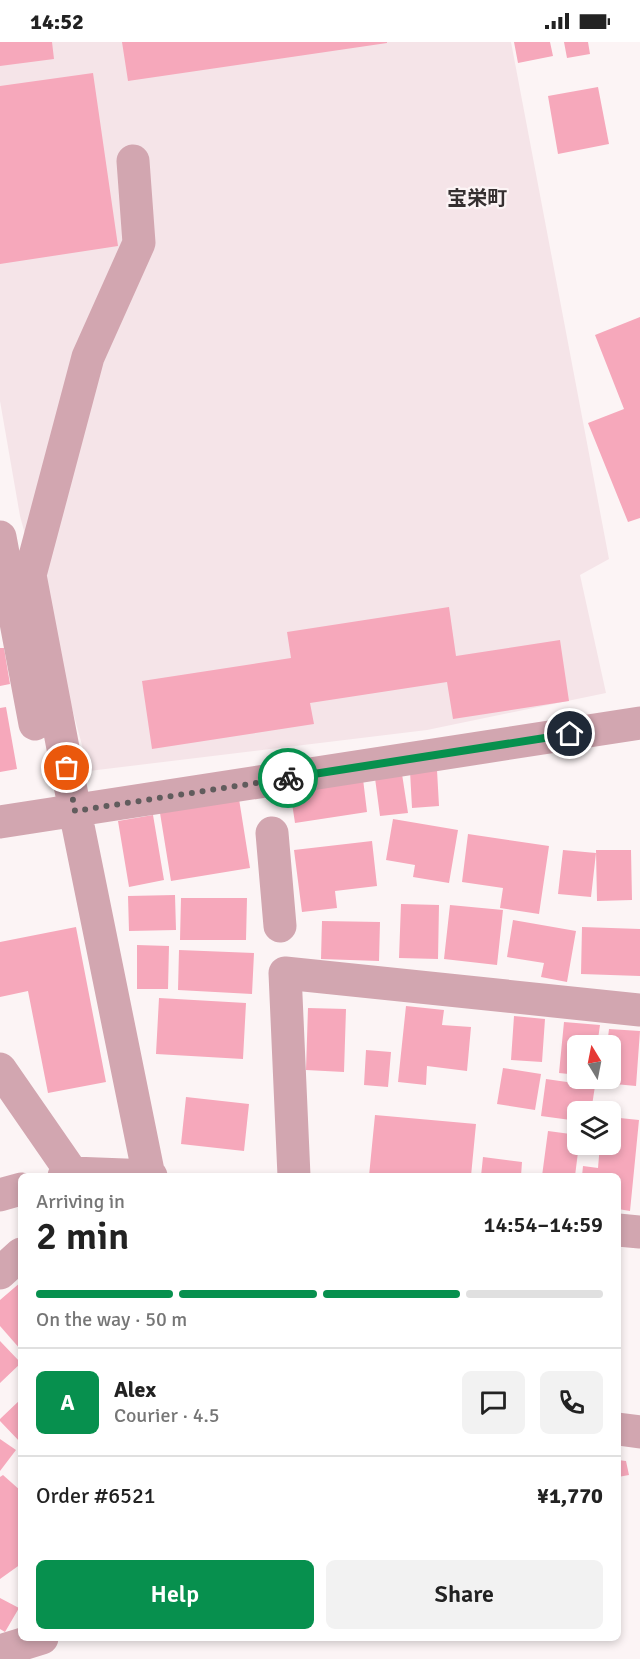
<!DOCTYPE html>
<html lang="en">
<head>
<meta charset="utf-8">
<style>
  :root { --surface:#fff; --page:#f2f2f2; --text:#222; --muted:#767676; --line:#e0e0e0; --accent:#07904e }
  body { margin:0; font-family:Signika,"Noto Sans JP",sans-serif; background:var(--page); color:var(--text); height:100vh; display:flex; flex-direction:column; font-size:22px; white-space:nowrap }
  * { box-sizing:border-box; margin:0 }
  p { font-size:20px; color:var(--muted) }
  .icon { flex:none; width:33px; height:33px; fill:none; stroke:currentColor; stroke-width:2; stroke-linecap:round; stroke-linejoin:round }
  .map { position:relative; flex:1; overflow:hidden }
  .panel { position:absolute; left:18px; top:1131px; width:603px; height:468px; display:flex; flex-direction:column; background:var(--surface); border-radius:9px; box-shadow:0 3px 9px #0003 }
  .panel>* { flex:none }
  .needle { width:39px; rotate:350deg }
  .buttons { position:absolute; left:567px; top:993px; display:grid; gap:12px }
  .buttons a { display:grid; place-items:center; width:54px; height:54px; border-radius:9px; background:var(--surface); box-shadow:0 3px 9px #0003; font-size:30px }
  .pin { position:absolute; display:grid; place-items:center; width:51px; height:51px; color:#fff; margin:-26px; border:3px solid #fff; border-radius:50%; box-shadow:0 2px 6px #0007 }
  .courier { position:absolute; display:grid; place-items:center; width:60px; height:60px; margin:-30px; border:4px solid #07904e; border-radius:50%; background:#fff; color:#222; box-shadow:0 2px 8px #0007 }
  .head em { font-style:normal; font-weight:600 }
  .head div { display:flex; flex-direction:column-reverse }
  .head { display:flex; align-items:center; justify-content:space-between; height:102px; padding:0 18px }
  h1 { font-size:39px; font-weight:600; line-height:45px }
  .bar { display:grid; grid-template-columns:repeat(4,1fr); gap:9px 6px; align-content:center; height:72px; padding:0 18px }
  .bar i { height:8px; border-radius:4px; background:var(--line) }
  .bar .active { background:var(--accent) }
  .bar p { grid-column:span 4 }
  .line { display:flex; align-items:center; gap:15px; padding:0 18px; border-top:2px solid var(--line) }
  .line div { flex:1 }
  .round { display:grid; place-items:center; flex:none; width:63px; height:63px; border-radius:9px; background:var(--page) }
  .action { display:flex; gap:12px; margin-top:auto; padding:12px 18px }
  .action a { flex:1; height:69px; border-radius:9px; background:var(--accent); color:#fff; font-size:24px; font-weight:600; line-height:69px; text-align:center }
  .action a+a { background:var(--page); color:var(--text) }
  .status { display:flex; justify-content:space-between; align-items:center; height:42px; padding:0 30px; background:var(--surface); direction:ltr }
  .status svg { height:16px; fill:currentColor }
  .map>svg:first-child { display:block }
</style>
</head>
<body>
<div class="status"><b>14:52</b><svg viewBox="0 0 49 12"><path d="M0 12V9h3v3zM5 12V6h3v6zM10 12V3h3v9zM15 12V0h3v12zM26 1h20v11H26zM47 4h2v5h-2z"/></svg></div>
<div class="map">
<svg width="640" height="1617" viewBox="0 0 640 1617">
  <rect width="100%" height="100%" fill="#fcf4f5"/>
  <path fill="#f5e4e8" d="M0,0h511l98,517 -29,16 26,118 -179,37 -338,41 -69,-255 -20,-115z"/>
  <path fill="#f6a8bb" d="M0,0h52l2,17 -54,7z
    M122,0h265v1l-259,38z
    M514,0h36l3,14 -35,7z
    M564,0h24l2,12 -23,4z
    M93,31l25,173 -118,18v-178z
    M598,45l11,57 -51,10 -10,-58z
    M640,275v201l-12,4 -40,-99 36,-14 -29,-74z
    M449,565l7,49 104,-16 9,61 -116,18 -6,-37 -137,21 4,21 -162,25 -10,-68 149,-23 -4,-26z
    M0,606h4l6,36 -10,2z
    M6,665l11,62 -17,3v-64z
    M437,728l2,36 -27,2 -2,-37z
    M402,732l6,39 -28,3 -5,-38z
    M363,737l4,33 -72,11 -5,-33z
    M239,757l11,69 -79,13 -11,-68z
    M153,773l11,65 -35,7 -11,-66z
    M393,777l65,11 -9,53 -36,-6 2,-12 -29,-5z
    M468,792l81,12 -10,68 -39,-6 3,-20 -41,-6z
    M372,799l5,45 -42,5 2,17 -35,4 -8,-62z
    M563,808l33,3 -5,44 -33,-3z
    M596,808h35l1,50 -35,1z
    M175,853l1,35 -47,1 -1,-35z
    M181,856h66l-1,42h-66z
    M401,862l38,1 -1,54 -39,-1z
    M450,863l53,5 -6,55 -53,-6z
    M513,878l63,11 -9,51 -26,-5 3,-14 -37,-6z
    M322,879l58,1 -1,39 -58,-2z
    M76,885l30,155 -58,11 -20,-102 -28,6v-55z
    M582,885l58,2v47l-59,-2z
    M137,903l32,1 -1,43h-31z
    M179,908l75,3 -2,41 -74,-4z
    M159,956l87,5 -3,56 -87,-5z
    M406,964l38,4 -2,15 29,2 -4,44 -40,-5 -1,19 -28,-3z
    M308,966l38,1 -2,63 -38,-2z
    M514,974l31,3 -3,43 -31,-2z
    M564,980l36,3 -3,21h-19v29l-19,-2z
    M609,987l31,2 -4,55 -32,-3 1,-5h5v-32h-3z
    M366,1008l25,2 -3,35 -24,-2z
    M503,1026l38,6 -6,36 -38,-6z
    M546,1037l49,7 -4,26h-13v9l-37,-5z
    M186,1055l63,7 -5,47 -63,-7z
    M375,1073l101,9 -5,52h-102z
    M610,1075l29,3 -9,91 -12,-2v-33h-36l1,-10 15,2 2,-24h10z
    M548,1089l30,4v9h1l-4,32h-33z
    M483,1115l39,5 -1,14h-40z
    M21,1240v68l-21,-24v-26z
    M0,1299l21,22 -21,20z
    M21,1357v44l-21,-22v-2z
    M0,1397l16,11 -16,21z
    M618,1418l8,1 3,14 -11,2z
    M3,1433l18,16v73l-21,15v-102z
    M0,1556l19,10 -14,24 -5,-3z"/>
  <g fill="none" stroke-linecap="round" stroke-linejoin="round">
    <path stroke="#d2a6b0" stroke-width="33" d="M133,119l6,82 -51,114 -58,218 45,236 74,365
      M0,495l35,187
      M0,780l640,-99
      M272,791l8,93
      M0,1027l72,104v3
      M64,1134l8,-3 79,3
      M294,1134l-9,-203 355,37
      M0,1153l21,-6
      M618,1188l22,2
      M0,1231l21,-19
      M618,1387l22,3
      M0,1609l42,-13"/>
  </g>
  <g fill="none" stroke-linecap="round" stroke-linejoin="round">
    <path stroke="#615c5d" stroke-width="6" stroke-dasharray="0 10.8" d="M67,726l8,43 213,-33"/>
    <path stroke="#07904e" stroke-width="8" d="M288,736l282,-44"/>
  </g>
  <g text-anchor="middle" stroke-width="4.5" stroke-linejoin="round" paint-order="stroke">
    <g font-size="20" font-weight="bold" fill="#352f30" stroke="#fcf4f5">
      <text x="477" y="163">宝栄町</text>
    </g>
  </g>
</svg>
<div class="buttons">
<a><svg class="needle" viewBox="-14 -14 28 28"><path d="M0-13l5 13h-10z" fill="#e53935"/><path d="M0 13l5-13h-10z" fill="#767676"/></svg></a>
<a><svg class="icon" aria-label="layers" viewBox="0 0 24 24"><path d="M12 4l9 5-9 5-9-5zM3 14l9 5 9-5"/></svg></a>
</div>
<div class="pin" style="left:67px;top:726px;background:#ea580c"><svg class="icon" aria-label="bag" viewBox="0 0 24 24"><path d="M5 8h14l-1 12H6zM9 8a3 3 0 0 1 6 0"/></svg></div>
<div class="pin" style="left:570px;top:692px;background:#1f2937"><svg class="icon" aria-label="home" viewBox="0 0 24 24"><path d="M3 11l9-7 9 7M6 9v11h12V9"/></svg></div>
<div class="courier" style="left:288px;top:736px"><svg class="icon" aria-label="bike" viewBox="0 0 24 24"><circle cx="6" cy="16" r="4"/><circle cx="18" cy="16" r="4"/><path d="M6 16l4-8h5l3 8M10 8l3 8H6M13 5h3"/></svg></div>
<section class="panel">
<div class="head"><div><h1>2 min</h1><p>Arriving in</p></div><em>14:54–14:59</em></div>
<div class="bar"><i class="active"></i><i class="active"></i><i class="active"></i><i></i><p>On the way · 50 m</p></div>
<div class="line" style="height:108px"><b class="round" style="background:var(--accent);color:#fff">A</b><div><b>Alex</b><p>Courier · 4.5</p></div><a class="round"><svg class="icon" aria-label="chat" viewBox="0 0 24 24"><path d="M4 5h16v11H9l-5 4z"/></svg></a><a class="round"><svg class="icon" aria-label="phone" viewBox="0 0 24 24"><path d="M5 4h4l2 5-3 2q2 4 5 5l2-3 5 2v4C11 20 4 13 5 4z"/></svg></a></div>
<div class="line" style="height:78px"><div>Order #6521</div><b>¥1,770</b></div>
<div class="action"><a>Help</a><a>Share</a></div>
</section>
</div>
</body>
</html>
